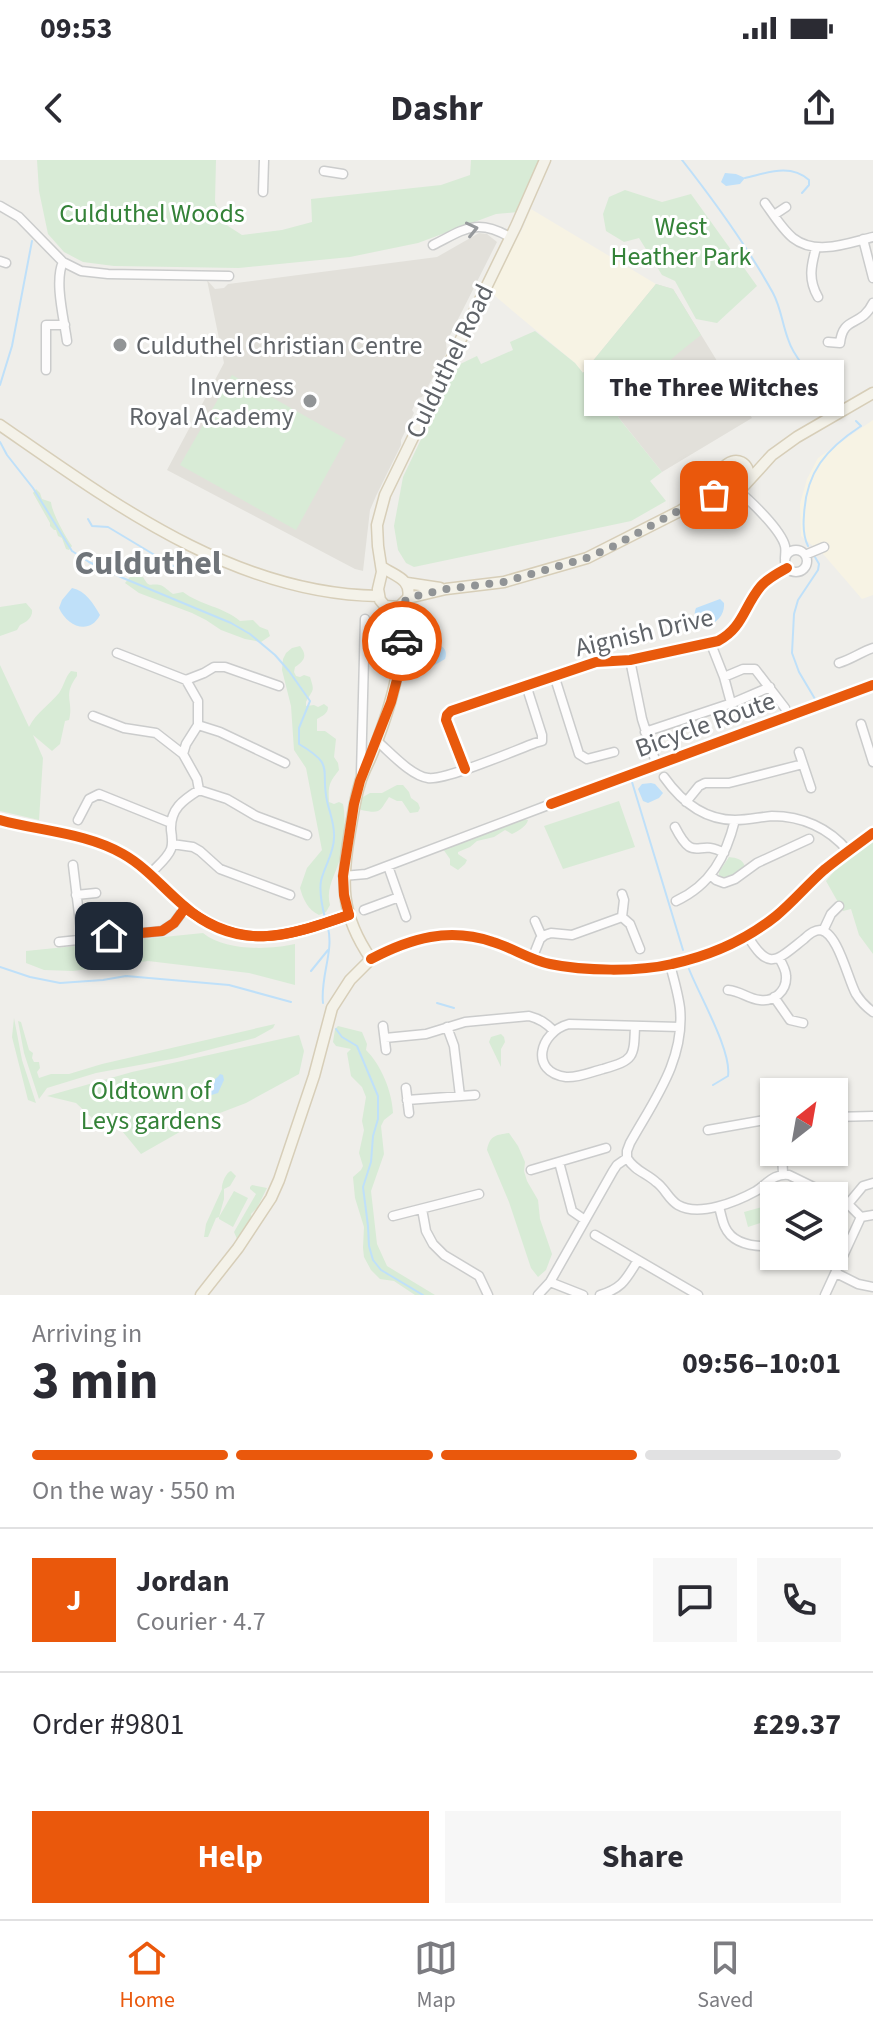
<!DOCTYPE html>
<html lang="en">
<head>
<meta charset="utf-8">
<style>
  :root { --surface:#fff; --page:#f7f7f7; --text:#2b2b33; --muted:#7c7c81; --line:#e1e1e2; --accent:#ea580c }
  body { margin:0; font-family:"Source Sans 3",sans-serif; background:var(--page); color:var(--text); height:100vh; display:flex; flex-direction:column; font-size:30px; white-space:nowrap }
  * { box-sizing:border-box; margin:0 }
  p { font-size:26px; color:var(--muted) }
  .icon { flex:none; width:44px; height:44px; fill:none; stroke:currentColor; stroke-width:2; stroke-linecap:round; stroke-linejoin:round }
  .map { position:relative; height:1135px; overflow:hidden }
  .side { display:flex; flex-direction:column; background:var(--surface); flex:1 }
  .side>* { flex:none }
  .needle { width:52px; rotate:31deg }
  .controls { position:absolute; left:760px; top:918px; display:grid; gap:16px }
  .controls a { display:grid; place-items:center; width:88px; height:88px; border-radius:0px; background:var(--surface); box-shadow:0 2px 6px #0004; font-size:40px }
  .pin { position:absolute; display:grid; place-items:center; width:68px; height:68px; color:#fff; margin:-34px; border-radius:16px; box-shadow:0 4px 12px #0006 }
  .courier { position:absolute; display:grid; place-items:center; width:80px; height:80px; margin:-40px; border:6px solid #ea580c; border-radius:50%; background:#fff; color:#222; box-shadow:0 2px 10px #0007 }
  .bubble { position:absolute; height:56px; border-radius:0px; background:var(--surface); box-shadow:0 2px 6px #0004; font-size:26px; font-weight:700; line-height:56px; text-align:center }
  .head em { font-style:normal; font-weight:700 }
  .head div { display:flex; flex-direction:column-reverse }
  .head { display:flex; align-items:center; justify-content:space-between; height:136px; padding:0 32px }
  h1 { font-size:52px; font-weight:700; line-height:60px }
  .bar { display:grid; grid-template-columns:repeat(4,1fr); gap:12px 8px; align-content:center; height:96px; padding:0 32px }
  .bar i { height:10px; border-radius:6px; background:var(--line) }
  .bar .on { background:var(--accent) }
  .bar p { grid-column:span 4 }
  .line { display:flex; align-items:center; gap:20px; padding:0 32px; border-top:2px solid var(--line) }
  .line div { flex:1 }
  .round { display:grid; place-items:center; flex:none; width:84px; height:84px; border-radius:0px; background:var(--page) }
  .button { display:flex; gap:16px; margin-top:auto; padding:16px 32px }
  .button a { flex:1; height:92px; border-radius:0px; background:var(--accent); color:#fff; font-size:32px; font-weight:700; line-height:92px; text-align:center }
  .button a+a { background:var(--page); color:var(--text) }
  .status { display:flex; justify-content:space-between; align-items:center; height:56px; padding:0 40px; background:var(--surface); direction:ltr }
  .status svg { height:22px; fill:currentColor }
  header { display:flex; justify-content:space-between; align-items:center; height:104px; padding:0 32px; background:var(--surface); font-size:36px; font-weight:700 }
  .dock { display:flex; justify-content:space-around; align-items:center; height:112px; border-top:2px solid var(--line); background:var(--surface); font-size:22px; color:var(--muted) }
  .dock a { display:grid; justify-items:center; gap:4px }
  .dock .on { color:var(--accent) }
  .map>svg:first-child { display:block }
</style>
</head>
<body>
<div class="status"><b>09:53</b><svg viewBox="0 0 49 12"><path d="M0 12V9h3v3zM5 12V6h3v6zM10 12V3h3v9zM15 12V0h3v12zM26 1h20v11H26zM47 4h2v5h-2z"/></svg></div>
<header><svg class="icon" aria-label="back" viewBox="0 0 24 24"><path d="M15 5l-7 7 7 7"/></svg>Dashr<svg class="icon" aria-label="share" viewBox="0 0 24 24"><path d="M12 15V3M7 8l5-5 5 5M5 13v7h14v-7"/></svg></header>
<div class="map">
<svg width="873" height="1135" viewBox="0 0 873 1135">
  <rect width="100%" height="100%" fill="#efeeea"/>
  <path fill="#f7f3e4" d="M531,49l125,75 -73,89 -8,-10 -86,-72 34,-63z
    M873,260v175l-11,4 -38,-44 -23,-19 -1,-32 7,-25 11,-21z"/>
  <path fill="#e2e0da" d="M479,73l8,1 10,8 -51,101 1,9 -25,45 -4,1 -6,12 2,3 -13,27v5l-25,51 -6,14 -7,61 -8,-2 -188,-99 57,-107 -17,-83 8,9 9,-1 4,-4 209,-27z
    M656,124l17,5 79,129 -90,54 -79,-99z"/>
  <path fill="#d8ebd6" d="M37,0h179l-1,42 10,22 17,11 40,-5 30,-8 -1,-23 130,-14 29,-10 1,-15h69l-22,52 -22,2 -78,29 -68,14 -111,11 -125,-2 -31,-4 -19,-10 -16,-18 -9,-43z
    M625,30l37,12 29,-8 66,92 -40,37 -21,-4 -21,-38 -13,-6 -23,-37 -15,4 -18,-11 -3,-17 6,-17z
    M656,124l17,5 28,46c-32,24 -59,51 -83,82l44,55 -12,9 16,20 -35,20 -217,46 -8,-4 -8,-13 -4,-24 9,-49 53,-111 21,-10 4,8 32,-14 -3,-8 25,-11 40,32 8,10z
    M232,215l114,64 -50,91 -116,-65z
    M36,329l4,4 2,6 9,3c1,11 14,34 21,44l-3,4 -3,-1 -4,-11 -4,-2 -2,-6h-2l-4,-4v-3l-17,-30z
    M130,417h13c7,12 6,6 17,8 4,1 10,7 13,9l10,-2c17,13 41,15 57,29l13,-1 7,7 8,3 2,6 -9,6 -16,-3 -24,-9 -15,-10 -14,-7 -53,-20 -14,-10z
    M26,443l6,7c1,7 -5,12 -12,15l-3,5 -17,6v-29z
    M300,486c8,10 4,15 -5,21l-1,5 2,4 4,1 4,-2 6,2c5,15 3,12 -4,25v4l8,-1 4,2 6,-3 4,3c0,7 -6,9 -11,12v12h8l11,8 -2,18 4,6 1,7c-10,13 -11,15 -10,32l5,2 5,-2 4,2c3,13 1,37 -2,51 -4,18 -16,32 -11,50l-4,7 -7,3c-11,-5 -16,-16 -19,-27l7,-20 15,-18 -16,-82 -12,-18 -3,-44 -9,-36 1,-11 3,-6 6,-5z
    M0,505l29,62c7,-14 21,-23 30,-34 5,-7 6,-16 12,-22l6,1v4c-15,20 -3,25 -8,44l-4,1 -5,23 -8,7 -19,-16 10,23 -4,62 -39,-9z
    M397,625h6l6,7 2,6 7,5 2,5 -2,4 -8,1 -8,-12h-5l-8,-4c-10,15 -8,17 -28,13l-3,-4 3,-8 9,-5h12z
    M619,641l16,46 -72,22 -19,-43z
    M524,659l4,1c-1,6 -11,12 -16,14l-7,-4 -11,7 -17,4 -7,6 -12,5v2l9,6 -2,4 -7,6 -8,-5v-6l-7,-10 72,-28z
    M873,681v113l-14,-19 -8,-26 -8,2 -17,-30 10,-12z
    M729,697c8,1 13,2 16,9l-6,6 -17,7 -3,-2v-5z
    M203,773c22,18 66,17 92,11v41l-46,-12 -101,-12 -75,10 -29,-1 -18,-7v-12z
    M14,858l8,42 14,43 -8,-3 -16,-63z
    M18,861l3,1 8,28 4,3 -1,5 2,4h5l1,6 -3,4 2,6 12,-4h18l33,-10 173,-40 -2,4 -18,10 -78,20 -81,15 -49,15 -8,11 -15,-46z
    M338,866l24,6 5,12 -1,6c15,15 26,41 27,63l-9,7 -3,6 3,28 -13,37 6,53 10,22 48,29h-20l-21,-14 -14,-2 -9,-9 -7,-13 -1,-9 1,-21 -9,-29 -2,-21 8,-7 2,-4 -4,-13 5,-23 -2,-9 4,-24 -4,-10 -11,-11 -4,-23 4,-4 -15,-3 -3,-4 2,-13z
    M501,874l3,3 1,5 -4,7v18l-12,-25 2,-5z
    M299,875l5,16 -5,23 -53,29 -47,18 -58,33 -23,-28 -26,-8 -16,-15 -29,-7 85,-24z
    M509,973l9,13 7,16 -1,9 3,10 11,19 2,19 12,35 -6,16 -8,7 -7,-9 -22,-66 -22,-52c3,-15 9,-15 22,-17z
    M231,1011l5,5 -6,10 -6,3v10l-5,18 15,-26 14,7 -15,29 -14,-8v-2l-3,1 -8,19h-4l2,-13 16,-35c-1,-4 4,-17 9,-18z
    M252,1025l15,3 -10,20 -6,6 1,4 -15,21 -3,-7 22,-38 -6,-5v-2z
    M762,1047l4,14 -18,6 -4,-15z"/>
  <path fill="#bfe0f9" d="M725,13l11,1 9,4 -5,6 -14,2 -5,-4z
    M72,428c14,3 21,15 28,27 -11,21 -33,11 -41,-7l3,-8z
    M720,439l4,4c1,12 -7,19 -17,24 -9,-4 -15,-9 -11,-19z
    M439,485c7,3 8,8 6,14l-29,17 -4,-9 5,-9z
    M651,623l4,1 8,9 -4,5 -11,5 -5,-2 -5,-12 4,-5z
    M220,914l3,1 1,5 -6,13 -13,4 -3,-5c3,-10 13,-10 18,-18z"/>
  <g fill="none" stroke-linecap="round" stroke-linejoin="round">
    <path stroke="#bfe0f9" stroke-width="2" d="M682,0c33,42 65,86 91,133 8,15 9,30 15,46 8,25 33,44 50,63
      M745,18c22,-5 45,-15 64,2v5l-7,8
      M0,225l12,-39 20,-105
      M0,282l7,13 26,33 39,63 17,11 34,16 108,45 19,11 25,21 14,16 21,30 -11,27v16c37,22 21,24 28,57 3,13 8,24 7,37 0,15 -10,29 -13,43 -2,12 1,25 4,37
      M88,359l4,7 16,1 70,42
      M808,386c-5,-10 -5,-20 -4,-31 2,-43 22,-66 57,-89l-5,-5
      M815,397l4,7 -1,6 -20,30 -4,14 -2,39 7,19 19,32
      M632,622l51,168
      M0,807l30,10 30,6 43,-3 23,-4 103,9 62,17
      M689,809c10,26 43,82 39,107l-15,9
      M311,811l17,-21
      M323,843c-3,-25 11,-52 5,-75
      M437,843l17,5
      M336,869l6,8 15,9 21,50v23l-5,17 -2,26 -8,25 5,39 1,20 4,14 8,10 42,25"/>
    <defs>
      <path id="minor" d="M324,11l19,3
        M263,32l1,-32
        M765,43c8,11 17,26 28,35 23,18 55,5 80,-1
        M0,46l19,11 44,45 18,9 27,3 121,2
        M774,55l12,-8
        M863,79l10,39
        M433,85c32,-16 43,-27 77,-8
        M816,88c-5,18 -8,32 2,49
        M0,101l6,2
        M63,102c-9,19 1,57 4,79
        M828,182l12,1c3,-28 21,-15 33,-40
        M46,210v-45h19
        M737,330c13,10 44,40 48,56 1,4 0,9 0,13
        M785 401a11 11 0 1 1 22 0a11 11 0 1 1-22 0Z
        M805,395l19,-8
        M365,465h18
        M711,484l13,33 19,-8h12l30,39
        M117,493l69,27 12,21v24l-12,19 -3,10 14,25 2,11
        M630,500l12,59 15,47
        M839,503c13,-4 22,-11 34,-15
        M554,515l25,79 8,5 27,-7
        M724,517l7,26
        M186,520l18,-7 10,-6h11l54,19
        M93,556l31,12 32,5 27,21
        M861,564l12,38
        M198,565l22,7 65,31
        M645,572l90,-30 35,-15
        M377,581c13,11 34,35 51,37 16,3 88,-28 107,-35l7,-2v-6l-16,-50
        M799,592l12,36
        M465,609l-19,-49 1,-5 4,-4 145,-49 34,-2 88,-19c25,-13 26,-35 43,-55 7,-8 17,-13 26,-18
        M361,614l4,-155
        M664,617c17,24 40,43 71,43 13,0 25,-3 37,-4 30,0 57,12 76,35
        M686,642l13,-16 6,-3h24l74,-19
        M0,660c40,11 87,13 123,34 23,13 40,34 60,51 54,49 106,31 166,10
        M78,660l11,-21 10,-5 72,29
        M675,667c20,39 22,10 49,26
        M172,684l21,3 7,4 20,18 70,26
        M73,705l9,74
        M388,706l18,51
        M150,714c7,-8 17,-15 21,-25 2,-6 1,-13 0,-19 -1,-21 12,-30 28,-40l28,9 29,17 51,19
        M710,715l6,5 8,3 11,-4 22,-16 52,-24
        M343,716l23,-2 185,-70
        M622,734l2,6 -2,17 8,7 10,25
        M76,735l20,-2
        M676,741c35,-16 50,-45 59,-81
        M364,750l35,-13
        M535,761l7,16
        M823,771l8,-17 8,-8
        M747,775c22,37 29,26 57,4 4,-4 10,-9 16,-9 18,2 28,50 36,64 5,8 10,13 17,18
        M59,782l103,-11 12,-8 11,-15
        M371,799c40,-21 78,-32 122,-17 20,6 37,18 57,22 33,7 89,8 122,0 37,-8 74,-24 104,-48 17,-14 32,-32 48,-46 16,-13 33,-25 49,-37
        M532,799l8,-20 5,-4 6,-2 21,2 50,-18
        M728,830c13,1 20,9 32,10 14,2 27,-9 26,-24 0,-6 -4,-13 -7,-18
        M774,837l16,23 13,3
        M383,866l3,24
        M635,866c-1,32 -1,34 -32,43 -12,3 -25,9 -37,8 -37,-5 -27,-45 3,-53l111,3
        M447,867l7,19 6,50
        M385,878l41,-4 39,-12 64,-6c11,3 17,7 25,15
        M406,928l3,25
        M407,940l68,-5
        M834,957l39,-1
        M708,970l62,-11 4,3
        M782,992l1,22
        M627,998c8,13 19,15 29,24 9,6 12,17 22,23 21,12 58,-3 78,-14 11,-7 18,-18 33,-16l43,21
        M559,1002l13,49 13,9
        M531,1010l75,-22
        M834,1037l14,7 13,13 12,-2
        M848,1044l15,-18 10,-3
        M719,1047c2,6 3,14 6,20 8,18 31,20 49,19
        M422,1049l4,22 7,13 11,11 35,21 9,19
        M393,1056l86,-22
        M595,1075l103,60
        M836,1113l22,11 15,3
        M550,1122l33,13
        M538,1135l12,-13 63,-111 4,-6 10,-7v-7l3,-8c24,-43 55,-83 50,-135 -2,-15 -6,-29 -10,-43
        M600,1135c23,-7 26,-16 38,-35
        M825,1135l36,-78"/>
      <path id="major" d="M0,265c113,78 234,169 378,171
        M733,330c-36,-17 16,-49 16,-11
        M701,339l41,-11 30,-33 25,-18 76,-44
        M382,407c13,9 30,12 26,31l-9,9 -14,-1 -5,-6 -2,-11 4,-17 -4,-26 -1,-21 8,-30 131,-269 29,-66
        M407,423l33,5
        M408,438l38,-9 58,-7 83,-24 93,-47 16,-10 15,-14 9,-14
        M201,1135l37,-47 33,-50 8,-18 35,-104 18,-68 18,-28 21,-21c-31,-45 -30,-77 -21,-128 3,-16 5,-33 10,-48 3,-12 10,-22 14,-34 18,-46 32,-92 25,-142"/>
    </defs>
    <use href="#minor" stroke="#cbcccc" stroke-width="11"/>
    <use href="#major" stroke="#d7ceb8" stroke-width="13"/>
    <use href="#minor" stroke="#fdfcfc" stroke-width="8"/>
    <use href="#major" stroke="#f4f2e9" stroke-width="10"/>
    <defs>
      <path id="cycleway" d="M465,609l-19,-49 1,-5 4,-4 145,-49 34,-2 88,-19c25,-13 26,-35 43,-55 7,-8 17,-13 26,-18
        M551,644l322,-119
        M0,660c40,11 87,13 123,34 23,13 40,34 60,51 54,49 106,31 166,10
        M371,799c40,-21 78,-32 122,-17 20,6 37,18 57,22 33,7 89,8 122,0 37,-8 74,-24 104,-48 17,-14 32,-32 48,-46 16,-13 33,-25 49,-37"/>
    </defs>
    <use href="#cycleway" stroke="#fff" stroke-width="15"/>
    <use href="#cycleway" stroke="#e8590c" stroke-width="10"/>
  </g>
  <defs><path id="oneway-chevron" d="M-2-3.5L2.5 0L-2 3.5" fill="none" stroke-width="1.6" stroke-linecap="round" stroke-linejoin="round" transform="scale(2)"/></defs>
  <use stroke="#96999c" href="#oneway-chevron" transform="translate(472 69) rotate(-13)"/>
  <g fill="none" stroke-linecap="round" stroke-linejoin="round">
    <path stroke="#919496" stroke-width="8" stroke-dasharray="0 14.4" d="M402,481v-12l-3,-22 9,-9 38,-9 58,-7 83,-24 25,-11 84,-46 18,-6"/>
    <path stroke="#ea580c" stroke-width="10" d="M109,776l53,-5 12,-8 11,-15c61,44 99,29 164,7l-5,-20 -1,-19 11,-72 6,-23 31,-79 8,-30 3,-31"/>
  </g>
  <g fill="#919496" stroke="#fff" stroke-width="3">
    <circle cx="120" cy="185" r="8"/>
    <circle cx="310" cy="241" r="8"/>
  </g>
  <g text-anchor="middle" stroke-width="6" stroke-linejoin="round" paint-order="stroke">
    <g font-size="26" fill="#348238" stroke="#fff">
      <text x="152" y="62">Culduthel Woods</text>
      <text x="681" y="75">West<tspan x="681" dy="30">Heather Park</tspan></text>
      <text x="151" y="939">Oldtown of<tspan x="151" dy="30">Leys gardens</tspan></text>
    </g>
    <g font-size="26" fill="#5f6368" stroke="#fff" text-anchor="start">
      <text x="136" y="194">Culduthel Christian Centre</text>
      <text x="294" y="235" text-anchor="end">Inverness<tspan x="294" dy="30">Royal Academy</tspan></text>
    </g>
    <g font-size="26" fill="#5f6368" stroke="#fff">
      <text transform="translate(449 201) rotate(-64)" y="9">Culduthel Road</text>
      <text transform="translate(644 472) rotate(-13)" y="9">Aignish Drive</text>
      <text transform="translate(705 564) rotate(-20)" y="9">Bicycle Route</text>
    </g>
    <g font-size="34" font-weight="bold" fill="#70757a" stroke="#fff">
      <text x="148" y="414">Culduthel</text>
    </g>
  </g>
</svg>
<div class="controls">
<a><svg class="needle" viewBox="-14 -14 28 28"><path d="M0-13l5 13h-10z" fill="#e53935"/><path d="M0 13l5-13h-10z" fill="#7c7c81"/></svg></a>
<a><svg class="icon" aria-label="layers" viewBox="0 0 24 24"><path d="M12 4l9 5-9 5-9-5zM3 14l9 5 9-5"/></svg></a>
</div>
<div class="pin" style="left:714px;top:335px;background:#ea580c"><svg class="icon" aria-label="bag" viewBox="0 0 24 24"><path d="M5 8h14l-1 12H6zM9 8a3 3 0 0 1 6 0"/></svg></div>
<div class="pin" style="left:109px;top:776px;background:#1f2937"><svg class="icon" aria-label="home" viewBox="0 0 24 24"><path d="M3 11l9-7 9 7M6 9v11h12V9"/></svg></div>
<div class="courier" style="left:402px;top:481px"><svg class="icon" aria-label="car" viewBox="0 0 24 24"><path d="M5 17H2v-5l4-1 3-4h7l3 4 3 1v5h-3M9 17h6M6 11h13"/><circle cx="7" cy="17" r="2"/><circle cx="17" cy="17" r="2"/></svg></div>
<div class="bubble" style="left:584px;top:200px;width:260px">The Three Witches</div>
</div>
<section class="side">
<div class="head"><div><h1>3 min</h1><p>Arriving in</p></div><em>09:56–10:01</em></div>
<div class="bar"><i class="on"></i><i class="on"></i><i class="on"></i><i></i><p>On the way · 550 m</p></div>
<div class="line" style="height:144px"><b class="round" style="background:var(--accent);color:#fff">J</b><div><b>Jordan</b><p>Courier · 4.7</p></div><a class="round"><svg class="icon" aria-label="chat" viewBox="0 0 24 24"><path d="M4 5h16v11H9l-5 4z"/></svg></a><a class="round"><svg class="icon" aria-label="phone" viewBox="0 0 24 24"><path d="M5 4h4l2 5-3 2q2 4 5 5l2-3 5 2v4C11 20 4 13 5 4z"/></svg></a></div>
<div class="line" style="height:104px"><div>Order #9801</div><b>£29.37</b></div>
<div class="button"><a>Help</a><a>Share</a></div>
</section>
<nav class="dock">
<a class="on"><svg class="icon" aria-label="home" viewBox="0 0 24 24"><path d="M3 11l9-7 9 7M6 9v11h12V9"/></svg>Home</a>
<a><svg class="icon" aria-label="map" viewBox="0 0 24 24"><path d="M3 6l6-2 6 2 6-2v14l-6 2-6-2-6 2zM9 4v14M15 6v14"/></svg>Map</a>
<a><svg class="icon" aria-label="saved" viewBox="0 0 24 24"><path d="M7 4h10v16l-5-4-5 4z"/></svg>Saved</a>
</nav>
</body>
</html>
